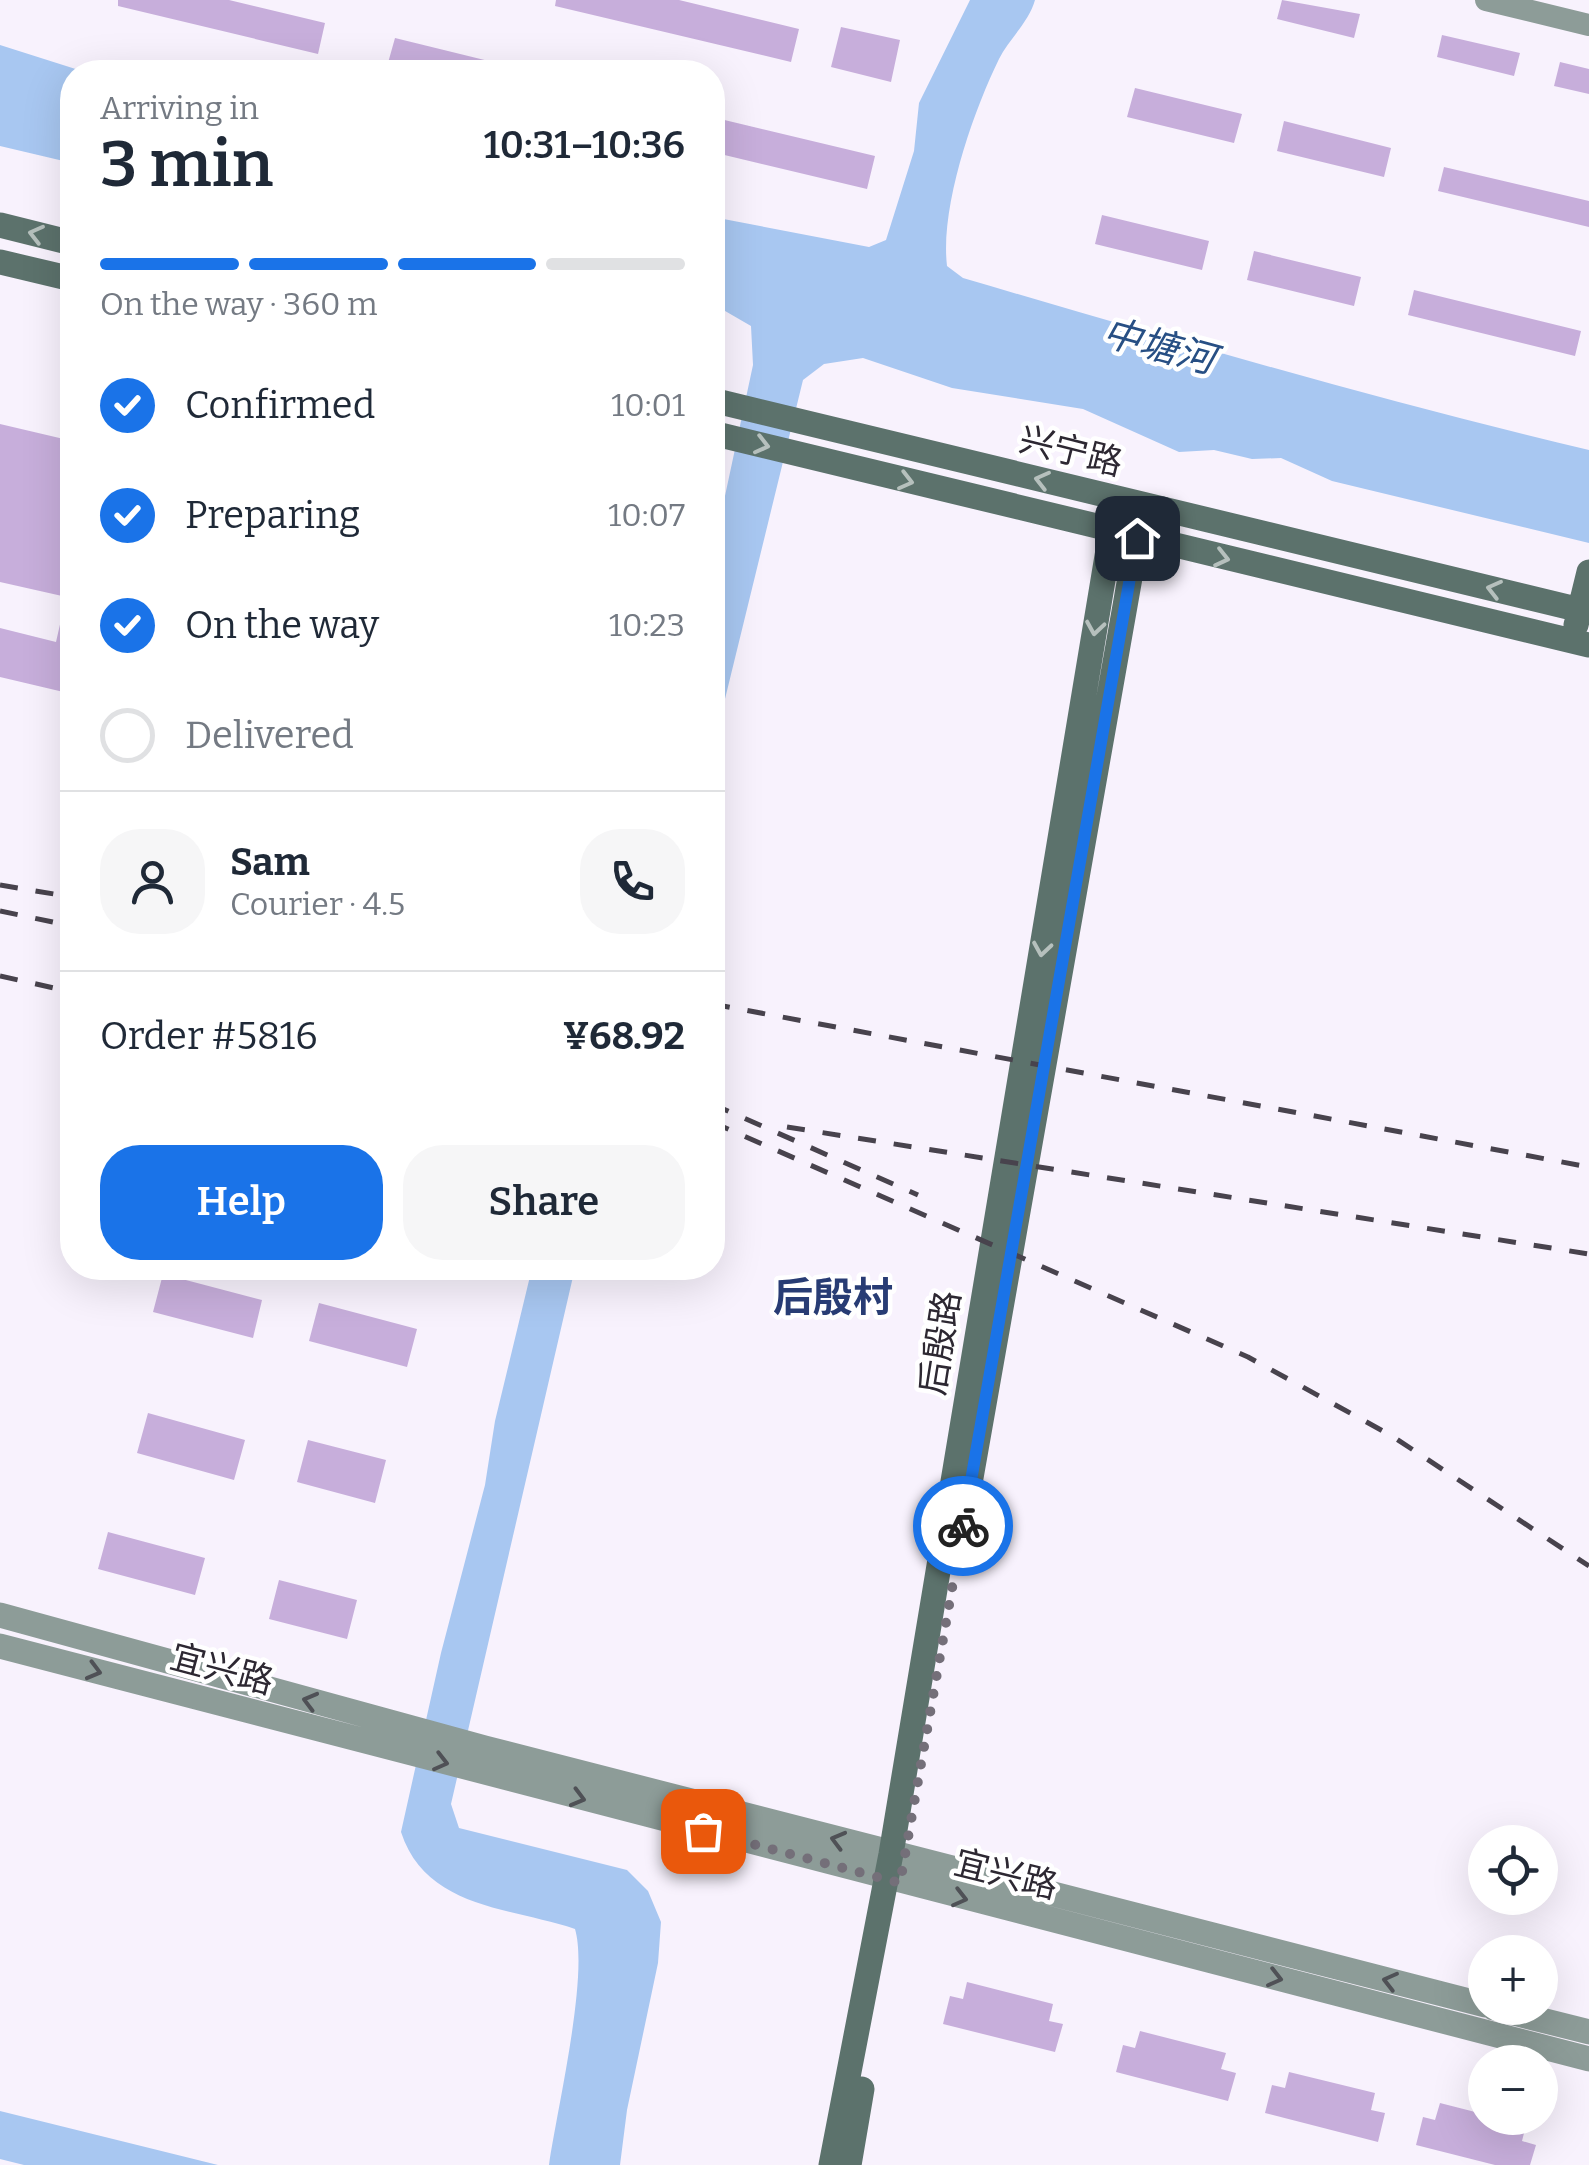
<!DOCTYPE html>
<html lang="en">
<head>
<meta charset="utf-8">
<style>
  :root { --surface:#fff; --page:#f6f6f7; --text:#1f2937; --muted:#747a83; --line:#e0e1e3; --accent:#1a73e8 }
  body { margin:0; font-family:Bitter,"Noto Sans SC",serif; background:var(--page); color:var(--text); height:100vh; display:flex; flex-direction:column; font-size:38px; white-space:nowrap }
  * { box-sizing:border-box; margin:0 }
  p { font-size:32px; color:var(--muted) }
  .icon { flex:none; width:55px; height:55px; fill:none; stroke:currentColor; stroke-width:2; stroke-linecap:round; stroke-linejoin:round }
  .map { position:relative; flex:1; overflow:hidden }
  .side { position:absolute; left:60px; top:60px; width:665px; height:1220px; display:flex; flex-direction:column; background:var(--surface); border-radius:40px; box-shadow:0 10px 40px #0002 }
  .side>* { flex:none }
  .buttons { position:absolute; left:1468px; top:1825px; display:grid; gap:20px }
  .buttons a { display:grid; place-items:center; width:90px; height:90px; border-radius:50%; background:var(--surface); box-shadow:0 10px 40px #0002; font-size:50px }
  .pin { position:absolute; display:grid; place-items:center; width:85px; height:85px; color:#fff; margin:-42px; border-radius:20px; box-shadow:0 5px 15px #0006 }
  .courier { position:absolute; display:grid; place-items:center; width:100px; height:100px; margin:-50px; border:8px solid #1a73e8; border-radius:50%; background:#fff; color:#222; box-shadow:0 2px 12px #0007 }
  .head em { font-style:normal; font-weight:600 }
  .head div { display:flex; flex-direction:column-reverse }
  .head { display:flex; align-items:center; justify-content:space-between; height:170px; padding:0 40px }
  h1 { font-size:65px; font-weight:600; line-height:75px }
  .bar { display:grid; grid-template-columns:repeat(4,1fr); gap:15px 10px; align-content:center; height:120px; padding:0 40px }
  .bar i { height:12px; border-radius:8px; background:var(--line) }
  .bar .on { background:var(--accent) }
  .bar p { grid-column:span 4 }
  .line { display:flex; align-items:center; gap:25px; padding:0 40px; border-top:2px solid var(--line) }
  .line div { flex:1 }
  .round { display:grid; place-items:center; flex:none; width:105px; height:105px; border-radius:40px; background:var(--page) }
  ol { padding:0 40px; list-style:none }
  li { display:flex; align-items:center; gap:30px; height:110px }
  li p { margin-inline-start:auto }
  li .icon { padding:10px; border-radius:50%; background:var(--accent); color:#fff; stroke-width:4 }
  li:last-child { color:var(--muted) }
  li i { width:55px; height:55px; border:5px solid var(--line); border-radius:50% }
  .primary-button { display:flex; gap:20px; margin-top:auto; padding:20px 40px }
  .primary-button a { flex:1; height:115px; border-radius:40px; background:var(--accent); color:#fff; font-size:40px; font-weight:600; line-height:115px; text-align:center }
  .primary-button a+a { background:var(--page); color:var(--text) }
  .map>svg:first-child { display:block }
</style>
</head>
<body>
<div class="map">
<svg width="1589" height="2165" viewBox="0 0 1589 2165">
  <rect width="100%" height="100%" fill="#f8f2fd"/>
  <path fill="#a8c7f1" d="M970,0h65c-6,22 -26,39 -36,59 -26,53 -59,148 -52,207l16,12c207,61 415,122 626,172v93l-257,-62 -51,-23 -29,1 -38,-9 -35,2 -96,-43 -131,-21 -89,-30 -39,6 -21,16 -90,368v-196l40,-187 -2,-39 -38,-22v-87l156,30 17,-7 28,-89 5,-48z
    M0,45l85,27h-13v91l-72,-17z
    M532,1268h43l-124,536 8,24 168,42 21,21 13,31 -3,41 -31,147 -7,55h-71c8,-56 40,-189 26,-236 -65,-22 -149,-20 -174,-97l40,-179 44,-168 10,-64z
    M0,2111l218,54h-194l-24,-6z"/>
  <path fill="#c7aedb" d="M118,0h111l96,23 -7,31 -200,-48z
    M556,0h123l120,29 -8,33 -236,-56z
    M1282,0l78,14 -6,24 -77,-19z
    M841,27l59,13 -9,42 -60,-15z
    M1442,35l78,18 -6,23 -77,-19z
    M395,38l118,29 -1,5 -126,-2z
    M1560,62l29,7v25l-35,-8z
    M1135,88l107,26 -8,29 -107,-26z
    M712,117l163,39 -8,33 -155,-37z
    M1284,121l107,27 -7,29 -107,-26z
    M1444,167l145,34v26l-151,-36z
    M1102,215l107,26 -7,29 -107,-26z
    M1254,251l107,26 -7,29 -107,-26z
    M1414,290l167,41 -6,25 -167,-41z
    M0,424l68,16 -5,23 9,5v226l-72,-17v-49l56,14 10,-44h5l-71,-16z
    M163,1274l99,26 -9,38 -100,-26z
    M319,1303l98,26 -10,38 -98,-26z
    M148,1413l97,27 -11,40 -97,-27z
    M308,1440l78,20 -11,43 -78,-21z
    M108,1532l97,26 -10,37 -97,-26z
    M279,1580l78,20 -10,39 -78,-20z
    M967,1982l86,22 -4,17 14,3 -8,28 -112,-28 7,-28 13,3z
    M1140,2031l86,22 -5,16 15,4 -8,28 -112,-29 7,-27 12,3z
    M1289,2072l86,21 -4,17 14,3 -7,29 -113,-29 7,-28 13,3z
    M1440,2103l86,22 -4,16 14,4 -6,20h-35l-79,-20 7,-28 12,3z"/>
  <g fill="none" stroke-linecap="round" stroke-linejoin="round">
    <path stroke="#8d9c98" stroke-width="22" d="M1486,0l103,25"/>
    <path stroke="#8d9c98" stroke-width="25" d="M0,1615l485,133 1000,257
      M0,1646l1589,413
      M1494,2008l95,24"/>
    <path stroke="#5c726c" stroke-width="25" d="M0,225l72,18
      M0,262l72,17
      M712,400l877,212
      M712,433l877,212
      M1576,625l13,-53
      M963,1523l174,-985
      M831,2165l60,-311 220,-1322
      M849,2165l13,-76"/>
    <path stroke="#48434d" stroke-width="5" stroke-dasharray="18 18" stroke-linecap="butt" d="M0,885l72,12
      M0,911l72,15
      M0,976l72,16
      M712,1004l877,163
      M712,1104l206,91
      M712,1122l536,235 144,79 197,130
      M787,1127l802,127"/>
  </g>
  <defs><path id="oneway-chevron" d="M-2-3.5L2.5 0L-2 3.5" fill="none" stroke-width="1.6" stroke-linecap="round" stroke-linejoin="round" transform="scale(2.5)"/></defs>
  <g stroke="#b6c0bd">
    <use href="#oneway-chevron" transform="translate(36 234) rotate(-166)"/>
    <use href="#oneway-chevron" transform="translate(762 445) rotate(14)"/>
    <use href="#oneway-chevron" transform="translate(1042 480) rotate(-166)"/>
    <use href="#oneway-chevron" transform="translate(906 481) rotate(14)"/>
    <use href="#oneway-chevron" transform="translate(1222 558) rotate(13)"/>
    <use href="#oneway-chevron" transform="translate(1494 589) rotate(-166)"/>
    <use href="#oneway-chevron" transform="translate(1095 628) rotate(99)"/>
    <use href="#oneway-chevron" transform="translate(1042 949) rotate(99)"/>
  </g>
  <g stroke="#4f5156">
    <use href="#oneway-chevron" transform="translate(94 1671) rotate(15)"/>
    <use href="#oneway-chevron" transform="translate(310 1701) rotate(-165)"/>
    <use href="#oneway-chevron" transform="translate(441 1762) rotate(14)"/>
    <use href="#oneway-chevron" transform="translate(578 1798) rotate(15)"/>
    <use href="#oneway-chevron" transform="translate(838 1840) rotate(-165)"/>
    <use href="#oneway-chevron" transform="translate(960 1898) rotate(14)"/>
    <use href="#oneway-chevron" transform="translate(1275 1978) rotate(14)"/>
    <use href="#oneway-chevron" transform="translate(1390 1981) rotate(-166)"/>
  </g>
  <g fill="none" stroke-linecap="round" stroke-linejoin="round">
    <path stroke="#746f79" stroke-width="10" stroke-dasharray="0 18" d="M703,1831l197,52 63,-357"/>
    <path stroke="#1a73e8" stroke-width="12" d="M963,1526l174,-988"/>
  </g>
  <g text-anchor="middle" stroke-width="9" stroke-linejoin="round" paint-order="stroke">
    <g font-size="35" fill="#2d2832" stroke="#fff">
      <text transform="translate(1071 451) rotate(14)" y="12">兴宁路</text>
      <text transform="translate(940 1343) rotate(-81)" y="12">后殷路</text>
      <text transform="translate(222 1669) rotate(15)" y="12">宜兴路</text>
      <text transform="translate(1006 1874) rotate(14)" y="12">宜兴路</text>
    </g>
    <g font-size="38" font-style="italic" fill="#274f84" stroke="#fff">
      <text transform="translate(1159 346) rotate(15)" y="13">中塘河</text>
    </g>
    <g font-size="40" font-weight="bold" fill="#283c74" stroke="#fff">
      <text x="833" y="1311">后殷村</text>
    </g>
  </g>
</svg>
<div class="buttons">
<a><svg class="icon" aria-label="locate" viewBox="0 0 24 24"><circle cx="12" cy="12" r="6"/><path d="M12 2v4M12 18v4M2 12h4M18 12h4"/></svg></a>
<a>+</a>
<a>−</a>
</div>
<div class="pin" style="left:703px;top:1831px;background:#ea580c"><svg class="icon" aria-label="bag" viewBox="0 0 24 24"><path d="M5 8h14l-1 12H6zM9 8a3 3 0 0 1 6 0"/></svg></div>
<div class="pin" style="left:1137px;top:538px;background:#1f2937"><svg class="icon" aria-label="home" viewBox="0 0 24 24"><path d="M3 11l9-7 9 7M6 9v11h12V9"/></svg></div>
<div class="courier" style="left:963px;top:1526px"><svg class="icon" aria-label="bike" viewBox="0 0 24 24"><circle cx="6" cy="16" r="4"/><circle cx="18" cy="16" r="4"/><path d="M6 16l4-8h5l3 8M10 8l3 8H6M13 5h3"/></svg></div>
<section class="side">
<div class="head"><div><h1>3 min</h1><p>Arriving in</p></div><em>10:31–10:36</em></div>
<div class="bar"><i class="on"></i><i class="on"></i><i class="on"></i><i></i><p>On the way · 360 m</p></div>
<ol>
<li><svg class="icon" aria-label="check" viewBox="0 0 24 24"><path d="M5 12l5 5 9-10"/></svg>Confirmed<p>10:01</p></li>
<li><svg class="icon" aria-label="check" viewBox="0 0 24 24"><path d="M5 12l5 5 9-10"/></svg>Preparing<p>10:07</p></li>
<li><svg class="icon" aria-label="check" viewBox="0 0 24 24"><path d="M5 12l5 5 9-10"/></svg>On the way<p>10:23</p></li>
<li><i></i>Delivered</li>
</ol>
<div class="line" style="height:180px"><a class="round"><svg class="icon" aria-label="person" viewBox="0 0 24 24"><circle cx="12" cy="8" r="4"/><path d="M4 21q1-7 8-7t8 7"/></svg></a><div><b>Sam</b><p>Courier · 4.5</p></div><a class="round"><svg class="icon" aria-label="phone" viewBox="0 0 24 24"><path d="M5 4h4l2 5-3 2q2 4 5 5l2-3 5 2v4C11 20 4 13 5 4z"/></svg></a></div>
<div class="line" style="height:130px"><div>Order #5816</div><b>¥68.92</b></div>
<div class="primary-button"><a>Help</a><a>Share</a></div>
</section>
</div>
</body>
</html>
